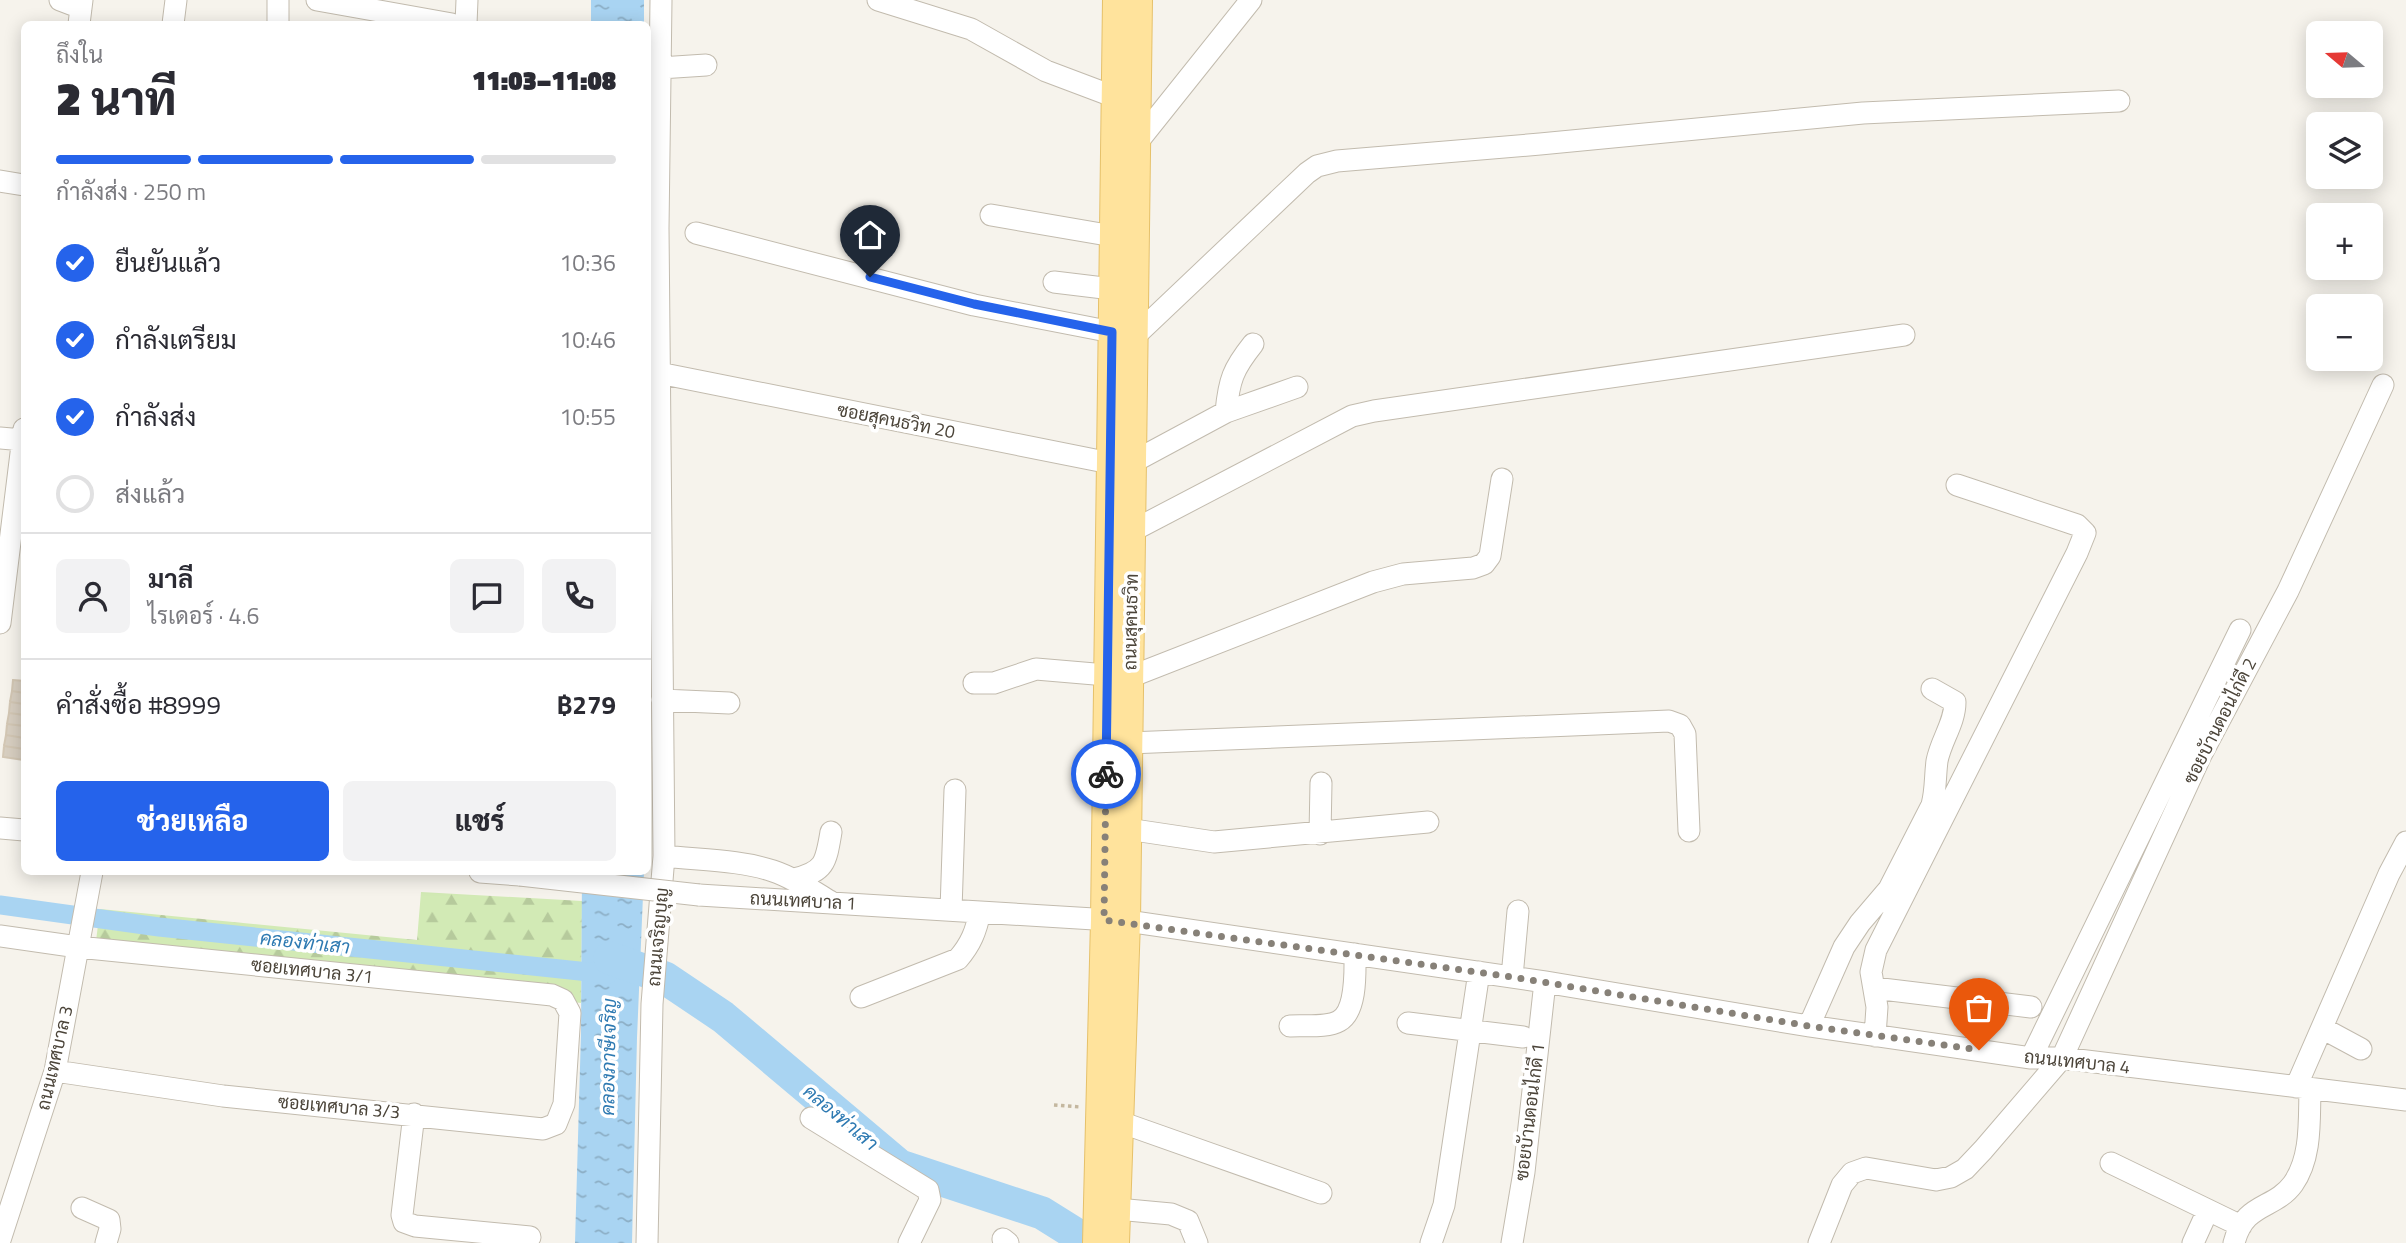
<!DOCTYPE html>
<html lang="th">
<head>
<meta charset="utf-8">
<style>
  :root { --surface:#fff; --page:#f2f2f3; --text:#2b2b33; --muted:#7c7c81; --line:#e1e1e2; --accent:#2563eb }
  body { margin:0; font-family:"Titillium Web",Sarabun,sans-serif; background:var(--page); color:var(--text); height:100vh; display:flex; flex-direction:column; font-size:26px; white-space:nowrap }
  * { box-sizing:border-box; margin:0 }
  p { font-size:23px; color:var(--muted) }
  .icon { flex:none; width:38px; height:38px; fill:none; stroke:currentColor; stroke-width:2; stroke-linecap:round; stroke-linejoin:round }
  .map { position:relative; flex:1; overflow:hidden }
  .drawer { position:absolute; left:21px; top:21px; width:630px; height:854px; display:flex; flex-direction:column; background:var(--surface); border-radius:10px; box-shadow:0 4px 18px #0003 }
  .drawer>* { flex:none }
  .needle { width:46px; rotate:289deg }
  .tools { position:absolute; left:2306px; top:21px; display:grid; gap:14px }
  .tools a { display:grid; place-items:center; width:77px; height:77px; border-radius:10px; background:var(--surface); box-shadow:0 4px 18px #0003; font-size:35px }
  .pin { position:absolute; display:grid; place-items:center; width:60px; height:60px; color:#fff; margin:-72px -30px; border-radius:50% 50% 50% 0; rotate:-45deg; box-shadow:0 0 7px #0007 }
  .pin .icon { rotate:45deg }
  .courier { position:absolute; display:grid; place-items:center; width:70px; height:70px; margin:-35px; border:5px solid #2563eb; border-radius:50%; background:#fff; color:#222; box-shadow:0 2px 9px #0007 }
  .overview em { font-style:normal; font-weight:800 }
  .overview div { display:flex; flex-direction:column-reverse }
  .overview { display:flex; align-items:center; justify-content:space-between; height:119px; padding:0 35px }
  h1 { font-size:46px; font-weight:800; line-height:52px }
  .bar { display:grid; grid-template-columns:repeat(4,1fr); gap:10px 7px; align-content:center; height:84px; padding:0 35px }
  .bar i { height:9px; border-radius:5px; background:var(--line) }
  .bar .on { background:var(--accent) }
  .bar p { grid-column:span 4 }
  .line { display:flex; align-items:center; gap:18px; padding:0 35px; border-top:2px solid var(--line) }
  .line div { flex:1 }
  .round { display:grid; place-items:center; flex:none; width:74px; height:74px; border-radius:10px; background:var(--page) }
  ol { padding:0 35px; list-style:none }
  li { display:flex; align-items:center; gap:21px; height:77px }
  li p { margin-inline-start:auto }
  li .icon { padding:7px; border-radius:50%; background:var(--accent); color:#fff; stroke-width:4 }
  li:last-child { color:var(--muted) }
  li i { width:38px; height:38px; border:4px solid var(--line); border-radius:50% }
  .primary-button { display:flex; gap:14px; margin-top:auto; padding:14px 35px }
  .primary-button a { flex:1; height:80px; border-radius:10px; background:var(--accent); color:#fff; font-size:28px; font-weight:800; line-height:80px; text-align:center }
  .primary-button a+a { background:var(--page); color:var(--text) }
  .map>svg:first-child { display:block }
</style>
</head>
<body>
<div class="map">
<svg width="2406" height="1243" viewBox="0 0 2406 1243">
  <defs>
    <pattern id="forest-firs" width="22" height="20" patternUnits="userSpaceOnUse" patternTransform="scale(1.75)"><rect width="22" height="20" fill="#d2eab5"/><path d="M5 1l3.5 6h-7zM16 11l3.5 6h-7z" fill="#b6ca9c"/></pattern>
    <pattern id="water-ripples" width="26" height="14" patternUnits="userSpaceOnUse" patternTransform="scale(1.75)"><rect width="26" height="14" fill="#a9d4f2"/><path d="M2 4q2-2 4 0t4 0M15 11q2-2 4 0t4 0" fill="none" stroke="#8caec5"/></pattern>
  </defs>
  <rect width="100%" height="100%" fill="#f6f3ec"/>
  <path fill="url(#forest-firs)" d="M421,892l161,9 -1,102 -485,-62 4,-32 317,31z"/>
  <path fill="url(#water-ripples)" d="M591,0h53v24h-53z
    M582,872h62l-7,166 -5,205h-57l6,-211z"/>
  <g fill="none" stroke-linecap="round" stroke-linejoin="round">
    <path stroke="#a9d4f2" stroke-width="19" d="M0,905l159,22 449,47"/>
    <path stroke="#a9d4f2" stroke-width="33" d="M610,958l55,20 58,39 177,149 142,47 48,30"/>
  </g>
  <path fill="#d8cfc1" stroke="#d3c7b4" stroke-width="2" d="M13,680l11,1v12l-12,-2z
    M12,691l12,2v11l-14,-2z
    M10,702l14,2v11l-15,-2z
    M9,713l15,2v11l-17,-2z
    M7,724l17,2v12l-18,-3z
    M6,735l18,3v11l-20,-3z
    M4,746l20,3v11l-21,-3z"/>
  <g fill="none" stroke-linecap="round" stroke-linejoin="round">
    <defs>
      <path id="minor" d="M60,0l21,8
        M317,0l135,24
        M878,0l93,29 75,42 69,26
        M79,24l3,-24
        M173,24l3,-24
        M278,24v-24
        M466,24l1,-24
        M660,68l46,-3
        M1132,149l119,-149
        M0,181l24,4
        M991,215l122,21
        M696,233l278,72 138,27
        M1054,282l58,7
        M1134,337l173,-164 10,-7 20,-5 203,-17 323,-31 256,-12
        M659,373l451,90 23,-1 93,-50 71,-25
        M1226,412c3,-32 7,-43 27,-68
        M0,438l23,2
        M1132,531l220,-115 22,-5 530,-76
        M0,623l24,-194
        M974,683h20l42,-14 94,8 243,-95 30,-8 70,-6 11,-4 6,-8 12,-77
        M662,700l67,3
        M1129,743l540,-22 11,4 5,9 4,97
        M1114,827l100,15 214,-20
        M0,828l24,2
        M1320,834l1,-51
        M664,856c34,4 77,4 109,15 21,7 40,20 58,31
        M480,872l40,3
        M794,879c31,-7 32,-17 37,-47
        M699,895l428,26 418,61 264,44 222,32h31l344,42
        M951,910l4,-120
        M0,936l78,11 474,48 11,5 7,13 -6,91 -8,20 -13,5 -320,-33 -168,-25
        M1512,977l6,-66
        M1874,988l157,19
        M861,997l97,-38c13,-15 18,-28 22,-47
        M1408,1023l115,14
        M1290,1026c14,-1 37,2 49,-5 18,-10 16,-49 16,-67
        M1809,1026l35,-79 16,-24 29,-34 43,-84c4,-15 3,-29 5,-44 4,-21 18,-38 18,-59l-23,-13
        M2322,1028l39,21
        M1875,1036l2,-29 -6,-35 5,-22 201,-397 8,-20 -8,-8 -120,-40
        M2031,1058l209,-428
        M2296,1087l93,-213 17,-32
        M414,1114l-12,101 2,7 11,4 115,11
        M811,1118l117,72 2,10 -21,43
        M1120,1122l201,71
        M2111,1163l130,63
        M82,1208l27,12 1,9 -4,14
        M1117,1209l54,5 17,7 9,22
        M1003,1239l5,4
        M0,1240l55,-169 37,-199
        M647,1243l5,-239 12,-148 -6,-628 3,-228
        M1431,1243l13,-38 35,-233
        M1512,1243l12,-71 21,-190
        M1819,1243l23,-58 10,-12 14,-5 70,12 15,-3 14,-8 18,-19 79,-92 139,-303 87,-164 95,-206
        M2193,1243l15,-33
        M2234,1243c10,-41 40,-33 59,-59 19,-27 16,-64 17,-95"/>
      <path id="major" d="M1096,1243l8,-323 12,-920
        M1116,1243l11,-322 12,-921"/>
    </defs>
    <use href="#minor" stroke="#c2bbae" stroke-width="23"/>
    <use href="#major" stroke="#e6c16a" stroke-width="28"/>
    <path stroke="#c4b79f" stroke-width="3.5" stroke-dasharray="3.5 3.5" stroke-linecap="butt" d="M1054,1105l26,2"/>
    <use href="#minor" stroke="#fff" stroke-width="21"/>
    <use href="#major" stroke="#ffe39c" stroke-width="26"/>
    <defs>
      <path id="minor-bridge" d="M520,875l179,20"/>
    </defs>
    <use href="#minor-bridge" stroke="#c2bbae" stroke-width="23" stroke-linecap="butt"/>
    <use href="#minor-bridge" stroke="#fff" stroke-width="21"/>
  </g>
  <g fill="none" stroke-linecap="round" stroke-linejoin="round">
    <path stroke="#878178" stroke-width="7" stroke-dasharray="0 12.6" d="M1106,774l-2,146 408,57 297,49 170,24"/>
    <path stroke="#2563eb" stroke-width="9" d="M870,277l104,27 138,28 -6,442"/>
  </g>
  <g text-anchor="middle" stroke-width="7" stroke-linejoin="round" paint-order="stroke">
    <g font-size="18" fill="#4b4439" stroke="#fff">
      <text transform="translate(896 421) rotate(11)" y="6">ซอยสุคนธวิท 20</text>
      <text transform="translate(1131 622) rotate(-89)" y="6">ถนนสุคนธวิท</text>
      <text transform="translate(2220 721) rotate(-63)" y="6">ซอยบัานดอนไก่ดี 2</text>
      <text transform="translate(803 901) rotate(3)" y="6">ถนนเทศบาล 1</text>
      <text transform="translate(658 937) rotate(-85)" y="6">ถนนเจริญบุญ</text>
      <text transform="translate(312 971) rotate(6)" y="6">ซอยเทศบาล 3/1</text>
      <text transform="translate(55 1058) rotate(-77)" y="6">ถนนเทศบาล 3</text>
      <text transform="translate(2077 1062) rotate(6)" y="6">ถนนเทศบาล 4</text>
      <text transform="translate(339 1107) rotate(5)" y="6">ซอยเทศบาล 3/3</text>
      <text transform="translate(1530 1112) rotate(-83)" y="6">ซอยบัานดอนไก่ดี 1</text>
    </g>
    <g font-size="19" font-style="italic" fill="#2e7ab2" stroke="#fff">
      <text transform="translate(305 942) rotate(6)" y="7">คลองท่าเสา</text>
      <text transform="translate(608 1057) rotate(-89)" y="7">คลองภาษีเจริญ</text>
      <text transform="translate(841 1117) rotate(40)" y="7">คลองท่าเสา</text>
    </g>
  </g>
</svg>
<div class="tools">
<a><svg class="needle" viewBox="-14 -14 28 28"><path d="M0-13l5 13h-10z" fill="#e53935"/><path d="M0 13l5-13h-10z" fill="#7c7c81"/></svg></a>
<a><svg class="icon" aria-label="layers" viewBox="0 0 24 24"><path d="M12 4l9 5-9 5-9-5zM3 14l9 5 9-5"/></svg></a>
<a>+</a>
<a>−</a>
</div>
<div class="pin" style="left:1979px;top:1050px;background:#ea580c"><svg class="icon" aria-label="bag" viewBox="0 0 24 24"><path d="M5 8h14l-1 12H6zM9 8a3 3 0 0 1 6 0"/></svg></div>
<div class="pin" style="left:870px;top:277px;background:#1f2937"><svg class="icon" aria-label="home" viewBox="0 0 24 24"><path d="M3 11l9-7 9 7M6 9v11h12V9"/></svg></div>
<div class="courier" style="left:1106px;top:774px"><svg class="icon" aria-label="bike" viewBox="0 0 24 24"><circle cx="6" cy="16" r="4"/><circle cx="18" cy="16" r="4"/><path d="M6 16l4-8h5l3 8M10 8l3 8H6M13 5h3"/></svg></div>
<section class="drawer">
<div class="overview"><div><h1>2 นาที</h1><p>ถึงใน</p></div><em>11:03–11:08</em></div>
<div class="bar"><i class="on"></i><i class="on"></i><i class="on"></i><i></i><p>กำลังส่ง · 250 m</p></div>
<ol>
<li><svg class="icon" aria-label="check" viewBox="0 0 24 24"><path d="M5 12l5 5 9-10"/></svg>ยืนยันแล้ว<p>10:36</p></li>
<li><svg class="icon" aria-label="check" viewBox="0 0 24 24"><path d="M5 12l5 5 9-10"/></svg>กำลังเตรียม<p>10:46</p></li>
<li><svg class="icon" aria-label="check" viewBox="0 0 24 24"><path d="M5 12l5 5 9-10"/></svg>กำลังส่ง<p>10:55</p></li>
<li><i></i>ส่งแล้ว</li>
</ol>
<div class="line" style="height:126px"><a class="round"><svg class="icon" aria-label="person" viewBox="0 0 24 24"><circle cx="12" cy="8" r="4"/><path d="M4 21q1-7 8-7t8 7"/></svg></a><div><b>มาลี</b><p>ไรเดอร์ · 4.6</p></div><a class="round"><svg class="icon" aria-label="chat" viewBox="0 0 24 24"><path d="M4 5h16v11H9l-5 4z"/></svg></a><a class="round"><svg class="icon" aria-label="phone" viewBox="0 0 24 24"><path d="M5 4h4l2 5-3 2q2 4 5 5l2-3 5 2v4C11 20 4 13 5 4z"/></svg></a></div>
<div class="line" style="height:91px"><div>คำสั่งซื้อ #8999</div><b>฿279</b></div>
<div class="primary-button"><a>ช่วยเหลือ</a><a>แชร์</a></div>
</section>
</div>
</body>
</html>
